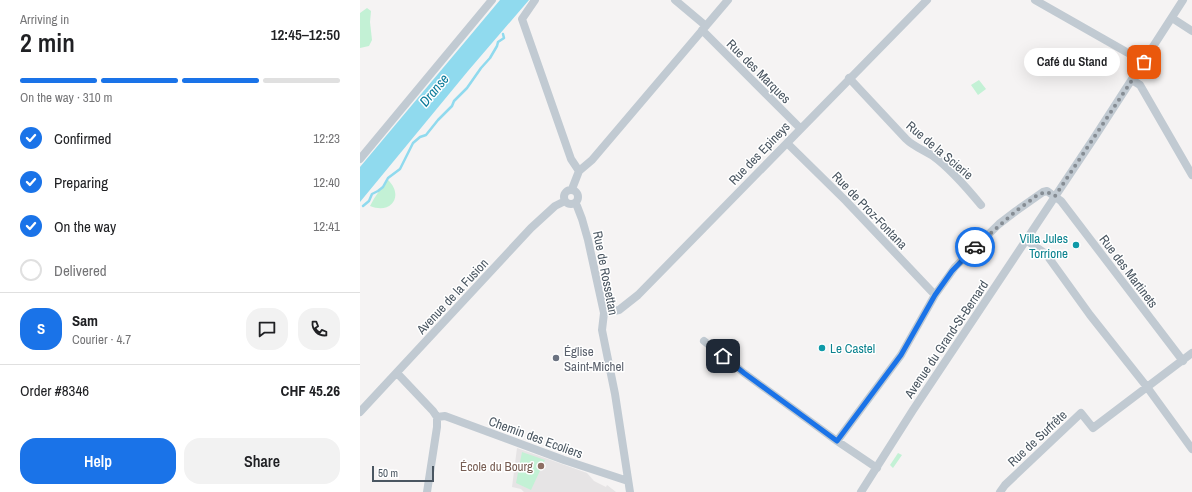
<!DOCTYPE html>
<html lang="en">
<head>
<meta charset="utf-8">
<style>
  :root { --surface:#fff; --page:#f2f2f2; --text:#202124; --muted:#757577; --line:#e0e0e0; --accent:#1a73e8 }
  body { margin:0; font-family:"Archivo Narrow",sans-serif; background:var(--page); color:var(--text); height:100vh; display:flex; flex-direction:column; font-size:15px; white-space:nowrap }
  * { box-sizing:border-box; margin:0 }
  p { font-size:13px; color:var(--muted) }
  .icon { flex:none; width:22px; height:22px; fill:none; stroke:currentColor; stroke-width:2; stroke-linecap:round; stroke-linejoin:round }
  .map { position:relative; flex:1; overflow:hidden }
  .side { display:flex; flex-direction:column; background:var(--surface); width:360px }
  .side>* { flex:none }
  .scale { position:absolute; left:12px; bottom:10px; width:62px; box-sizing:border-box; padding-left:4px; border:2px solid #4a5661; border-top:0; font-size:11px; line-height:14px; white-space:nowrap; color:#4a5661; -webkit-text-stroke:3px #fff; paint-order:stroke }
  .pin { position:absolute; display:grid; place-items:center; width:34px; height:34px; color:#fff; margin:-17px; border-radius:8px; box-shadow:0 2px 6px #0006 }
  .courier { position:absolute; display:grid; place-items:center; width:40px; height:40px; margin:-20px; border:3px solid #1a73e8; border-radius:50%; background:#fff; color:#222; box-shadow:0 1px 5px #0007 }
  .bubble { position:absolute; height:28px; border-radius:14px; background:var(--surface); box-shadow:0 4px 16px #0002; font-size:13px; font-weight:600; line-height:28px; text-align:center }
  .summary em { font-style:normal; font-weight:600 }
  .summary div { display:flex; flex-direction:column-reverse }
  .summary { display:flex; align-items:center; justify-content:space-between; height:68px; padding:0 20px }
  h1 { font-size:26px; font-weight:600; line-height:30px }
  .bar { display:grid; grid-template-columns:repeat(4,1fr); gap:6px 4px; align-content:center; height:48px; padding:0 20px }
  .bar i { height:5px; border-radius:3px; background:var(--line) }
  .bar .current { background:var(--accent) }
  .bar p { grid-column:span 4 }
  .line { display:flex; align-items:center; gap:10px; padding:0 20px; border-top:1px solid var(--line) }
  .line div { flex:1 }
  .round { display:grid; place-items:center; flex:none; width:42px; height:42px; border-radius:16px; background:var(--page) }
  ol { padding:0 20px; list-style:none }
  li { display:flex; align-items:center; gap:12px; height:44px }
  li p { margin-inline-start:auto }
  li .icon { padding:4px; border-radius:50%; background:var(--accent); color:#fff; stroke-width:4 }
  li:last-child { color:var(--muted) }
  li i { width:22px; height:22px; border:2px solid var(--line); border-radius:50% }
  .action { display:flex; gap:8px; margin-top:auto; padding:8px 20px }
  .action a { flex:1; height:46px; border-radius:16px; background:var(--accent); color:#fff; font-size:16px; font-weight:600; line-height:46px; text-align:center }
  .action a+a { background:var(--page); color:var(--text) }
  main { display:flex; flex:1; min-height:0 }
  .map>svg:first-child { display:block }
</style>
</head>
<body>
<main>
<section class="side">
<div class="summary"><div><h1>2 min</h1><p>Arriving in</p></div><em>12:45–12:50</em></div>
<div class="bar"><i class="current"></i><i class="current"></i><i class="current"></i><i></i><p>On the way · 310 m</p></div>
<ol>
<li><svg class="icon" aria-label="check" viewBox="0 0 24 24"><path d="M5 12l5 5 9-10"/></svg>Confirmed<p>12:23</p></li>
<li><svg class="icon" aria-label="check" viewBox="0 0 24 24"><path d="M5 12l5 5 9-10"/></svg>Preparing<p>12:40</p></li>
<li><svg class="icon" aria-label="check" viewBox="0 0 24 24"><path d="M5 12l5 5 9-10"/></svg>On the way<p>12:41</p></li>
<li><i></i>Delivered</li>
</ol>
<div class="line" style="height:72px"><b class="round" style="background:var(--accent);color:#fff">S</b><div><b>Sam</b><p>Courier · 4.7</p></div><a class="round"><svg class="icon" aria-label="chat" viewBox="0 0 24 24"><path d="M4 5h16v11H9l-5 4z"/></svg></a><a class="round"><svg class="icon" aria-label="phone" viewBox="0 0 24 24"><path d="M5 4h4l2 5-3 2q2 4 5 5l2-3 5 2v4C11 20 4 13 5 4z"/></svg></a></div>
<div class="line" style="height:52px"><div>Order #8346</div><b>CHF 45.26</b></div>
<div class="action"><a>Help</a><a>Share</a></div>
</section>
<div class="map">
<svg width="832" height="492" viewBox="0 0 832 492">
  <rect width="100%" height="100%" fill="#f5f3f3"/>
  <path fill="#e6e4e5" d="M157,448l70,25 7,8 12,6 1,-2 9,7h-92l-3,-3 -9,-2z"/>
  <path fill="#c3f1d5" d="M7,8l4,3 -1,11 2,18 -3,6 -9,2v-35z
    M619,80l7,9 -8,6 -7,-10z
    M28,180c16,15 4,35 -18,26 5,-10 11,-18 18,-26z
    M162,452l23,8 -14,30 -15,-7z
    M538,453l4,2 -9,13 -3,-3z"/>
  <path fill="#90daee" d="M140,0h29l-61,71 -108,131v-35z"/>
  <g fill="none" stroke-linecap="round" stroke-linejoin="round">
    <path stroke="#90daee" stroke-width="2.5" d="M3,206l6,-5 3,-7 6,-3 5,-4 5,-9 12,-9 13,-26 7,-6 6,-2 12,-15 14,-14 2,-5 13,-13 14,-20 9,-10 7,-12 1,-4 6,-4 -1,-4"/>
    <path stroke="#c1cad2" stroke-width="8" d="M175,0l-13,19 49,140 8,12
      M315,0l31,26
      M675,0l109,62
      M812,18l20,13
      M342,30l98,98
      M489,78l57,61c8,8 18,11 27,17 18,13 34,32 48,49
      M772,80l8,5 52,90
      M427,143l59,58 89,94
      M0,159l132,-159
      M212,189l7,-18 13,-11 136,-160
      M204 197a7 7 0 1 1 14 0a7 7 0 1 1-14 0Z
      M215,203l2,3 5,13 6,21 16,73 -2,17 13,64 15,98
      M666,240l20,14 44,61 57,72 45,62
      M244,313l15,-3 19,-15 289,-295
      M344,341l40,32 93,68 40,27
      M37,373l36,38 4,6v10l-10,65
      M0,412l171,-184 24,-22 10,-5
      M77,417l8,-1 119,44 64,21
      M477,441l64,-86 34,-60 20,-28 44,-43 17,-13 27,-19 4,-1 14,10 122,160
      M501,492l52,-82 181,-272 89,-138
      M640,492l5,-7 76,-72 12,15 99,-75"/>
  </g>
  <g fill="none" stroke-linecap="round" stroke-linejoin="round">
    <path stroke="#868d94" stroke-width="4" stroke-dasharray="0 7.2" d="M615,247l41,-36 23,-17 8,-2 8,4 89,-134"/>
    <path stroke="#1a73e8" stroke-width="5" d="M363,356l21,17 93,68 64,-86 34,-60 17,-24 23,-24"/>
  </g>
  <g fill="#0f9aa8" stroke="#fff" stroke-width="1.5">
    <circle cx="716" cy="245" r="4"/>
    <circle cx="462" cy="348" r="4"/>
  </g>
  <circle fill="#6b7280" stroke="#fff" stroke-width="1.5" cx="196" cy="358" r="4"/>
  <circle fill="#8d6e63" stroke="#fff" stroke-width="1.5" cx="181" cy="466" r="4"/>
  <g text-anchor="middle" stroke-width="3" stroke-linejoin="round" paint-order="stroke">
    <g font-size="13" fill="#4a5661" stroke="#fff">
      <text transform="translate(399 71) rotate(45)" y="5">Rue des Marques</text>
      <text transform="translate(580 150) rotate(40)" y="5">Rue de la Scierie</text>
      <text transform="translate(399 153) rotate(-46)" y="5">Rue des Epineys</text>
      <text transform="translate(510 210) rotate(46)" y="5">Rue de Proz-Fontana</text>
      <text transform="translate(769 271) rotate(53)" y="5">Rue des Martinets</text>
      <text transform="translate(246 273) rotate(79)" y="5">Rue de Rossettan</text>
      <text transform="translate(92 296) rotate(-47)" y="5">Avenue de la Fusion</text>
      <text transform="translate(586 339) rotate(-56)" y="5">Avenue du Grand-St-Bernard</text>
      <text transform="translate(176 437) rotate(20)" y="5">Chemin des Ecoliers</text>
      <text transform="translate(677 438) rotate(-43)" y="5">Rue de Surfrête</text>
    </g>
    <g font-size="13" fill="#0d838f" stroke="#fff" text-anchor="end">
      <text x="708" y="243">Villa Jules<tspan x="708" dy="15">Torrione</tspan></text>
      <text x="470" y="353" text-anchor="start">Le Castel</text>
    </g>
    <g font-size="13" fill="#5b616d" stroke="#fff" text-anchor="start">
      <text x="204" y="356">Église<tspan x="204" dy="15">Saint-Michel</tspan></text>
    </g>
    <g font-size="13" fill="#785e54" stroke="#fff" text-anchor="end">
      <text x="173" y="471">École du Bourg</text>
    </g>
    <g font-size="14" font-style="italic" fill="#0c7c9b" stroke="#fff">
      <text transform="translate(74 90) rotate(-50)" y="5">Dranse</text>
    </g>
  </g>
</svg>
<div class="scale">50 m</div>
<div class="pin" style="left:784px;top:62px;background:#ea580c"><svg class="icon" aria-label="bag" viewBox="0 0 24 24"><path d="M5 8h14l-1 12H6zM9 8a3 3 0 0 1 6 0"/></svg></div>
<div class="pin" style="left:363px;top:356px;background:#1f2937"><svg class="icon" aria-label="home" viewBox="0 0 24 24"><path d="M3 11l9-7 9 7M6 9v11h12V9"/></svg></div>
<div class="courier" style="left:615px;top:247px"><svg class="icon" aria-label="car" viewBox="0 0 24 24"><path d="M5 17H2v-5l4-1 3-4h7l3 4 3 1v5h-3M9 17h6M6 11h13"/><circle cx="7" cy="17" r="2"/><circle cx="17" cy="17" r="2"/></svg></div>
<div class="bubble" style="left:664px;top:48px;width:96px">Café du Stand</div>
</div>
</main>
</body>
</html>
